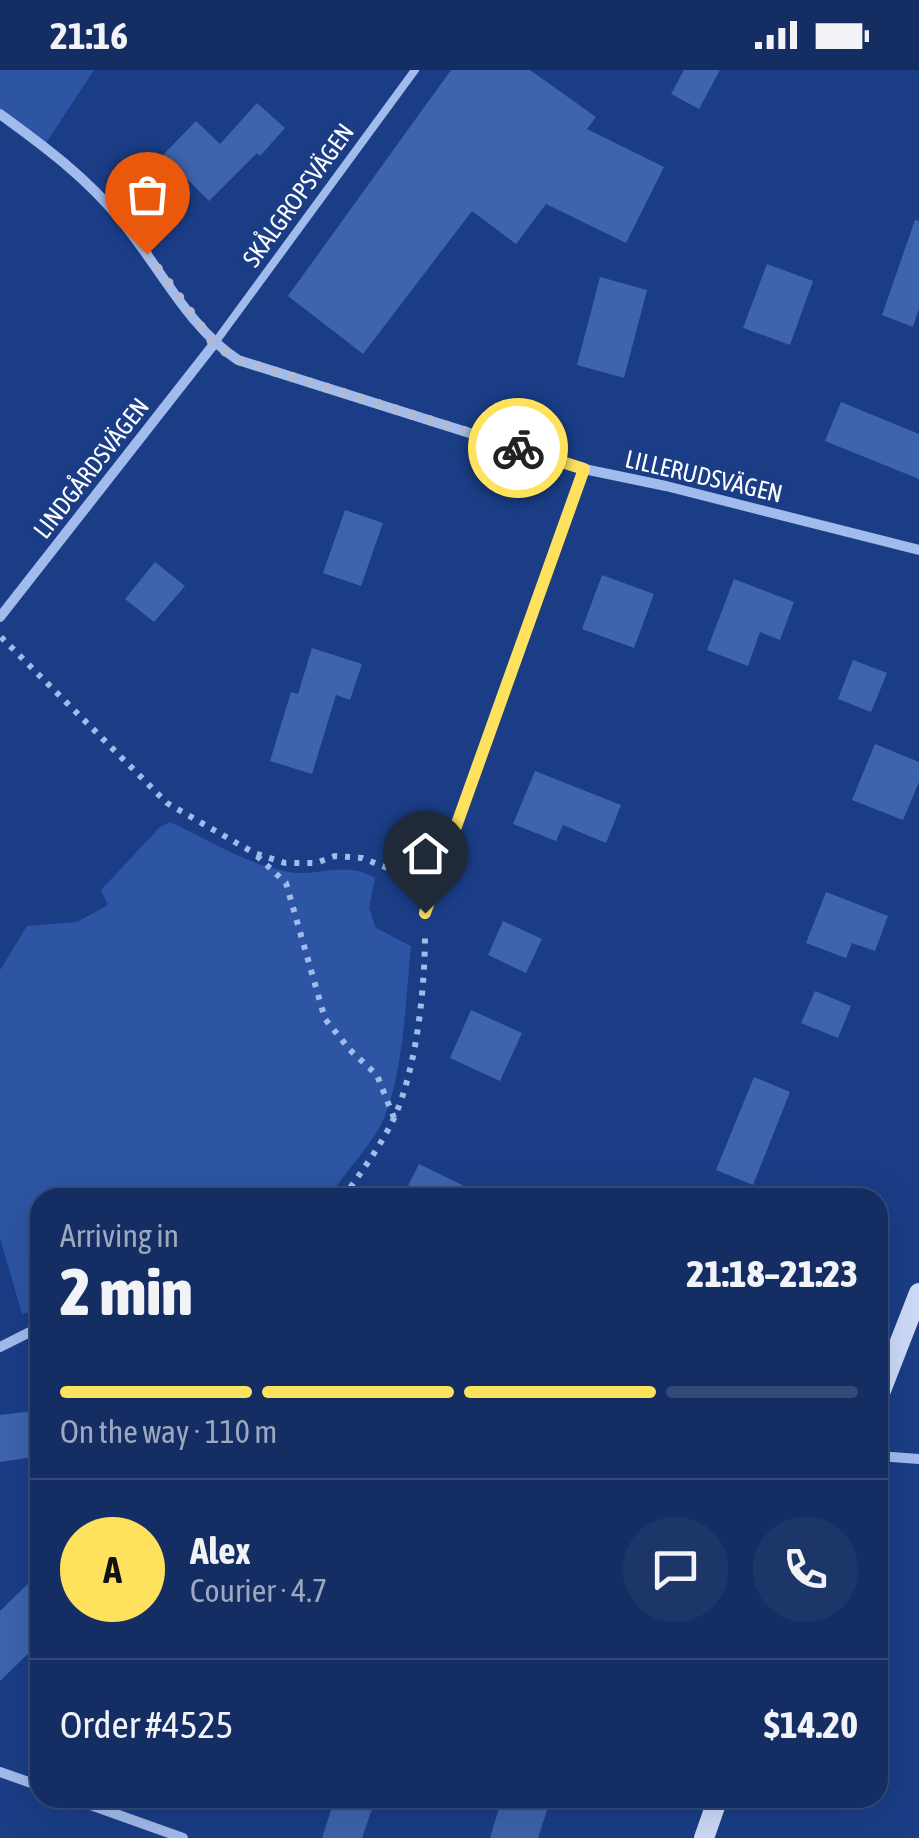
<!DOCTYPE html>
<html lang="en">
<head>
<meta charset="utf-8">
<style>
  :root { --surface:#142e64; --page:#1d366a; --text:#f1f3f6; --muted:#9da8bf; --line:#334a78; --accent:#fee15d }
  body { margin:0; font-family:"Asap Condensed",sans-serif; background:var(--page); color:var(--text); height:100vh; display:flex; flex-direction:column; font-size:38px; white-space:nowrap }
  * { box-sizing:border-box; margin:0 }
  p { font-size:32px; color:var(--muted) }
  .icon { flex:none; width:55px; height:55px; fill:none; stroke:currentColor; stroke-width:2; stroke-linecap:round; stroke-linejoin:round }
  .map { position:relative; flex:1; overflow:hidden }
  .side { position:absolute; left:30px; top:1118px; width:858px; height:620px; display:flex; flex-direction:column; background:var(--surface); border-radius:30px; box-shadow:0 10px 40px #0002,0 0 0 2px var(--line) }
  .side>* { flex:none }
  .pin { position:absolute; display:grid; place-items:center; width:85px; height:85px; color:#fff; margin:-102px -42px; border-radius:50% 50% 50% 0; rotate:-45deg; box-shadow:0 0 10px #0007 }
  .pin .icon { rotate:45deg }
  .courier { position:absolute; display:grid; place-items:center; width:100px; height:100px; margin:-50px; border:8px solid #fee15d; border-radius:50%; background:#fff; color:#222; box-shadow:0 2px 12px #0007 }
  .head em { font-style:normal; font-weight:800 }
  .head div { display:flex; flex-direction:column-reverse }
  .head { display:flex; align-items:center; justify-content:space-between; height:170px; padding:0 30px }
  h1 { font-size:65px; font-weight:800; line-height:75px }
  .bar { display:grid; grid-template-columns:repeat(4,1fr); gap:15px 10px; align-content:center; height:120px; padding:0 30px }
  .bar i { height:12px; border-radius:8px; background:var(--line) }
  .bar .selected { background:var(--accent) }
  .bar p { grid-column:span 4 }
  .line { display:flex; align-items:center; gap:25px; padding:0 30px; border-top:2px solid var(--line) }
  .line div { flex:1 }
  .round { display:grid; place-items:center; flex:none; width:105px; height:105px; border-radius:52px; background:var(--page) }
  .status { display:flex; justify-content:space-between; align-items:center; height:70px; padding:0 50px; background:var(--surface); direction:ltr }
  .status svg { height:28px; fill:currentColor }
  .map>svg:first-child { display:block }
</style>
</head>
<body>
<div class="status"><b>21:16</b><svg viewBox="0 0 49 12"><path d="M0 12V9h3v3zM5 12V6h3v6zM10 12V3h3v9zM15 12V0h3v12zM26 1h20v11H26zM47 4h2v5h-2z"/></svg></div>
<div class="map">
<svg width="919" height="1768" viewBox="0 0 919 1768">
  <rect width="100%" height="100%" fill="#1a3d86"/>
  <path fill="#2d55a4" d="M0,0h94l-50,76 -44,-32z
    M170,752c37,17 74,41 114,49 33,8 60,-12 91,7l-6,30 7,20 35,18c-5,49 -8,141 -32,182 -14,24 -35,46 -50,69l-289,1v112l-18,4 -22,-76v-268l27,-44 50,-4 31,-17 -7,-15 59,-63z"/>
  <path fill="#3e64ad" d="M451,0h79l66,47 -9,12 77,38 -38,76 -80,-39 -30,40 -44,-33 -109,143 -75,-58z
    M684,0h36l-21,39 -28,-15z
    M257,33l28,25 -25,28 -3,-3 -48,48 -46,-46 33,-34 24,23z
    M915,150l4,1v87l-6,19 -31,-12z
    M767,194l46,17 -23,64 -47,-17z
    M600,207l47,13 -23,88 -47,-13z
    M841,332l78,32v45l-94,-38z
    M345,440l38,13 -22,63 -38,-13z
    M155,492l30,24 -31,36 -29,-23z
    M602,505l52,19 -20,54 -52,-19z
    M734,509l60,23 -14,38 -20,-8 -12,34 -41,-16z
    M312,578l50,16 -12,36 -14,-5 -24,79 -42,-13 21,-69 7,2z
    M853,590l34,13 -16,39 -33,-13z
    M875,674l44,18v20l-16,38 -51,-20z
    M535,701l86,34 -15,38 -43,-18 -7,16 -43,-17z
    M826,822l62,24 -13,35 -23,-8 -6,15 -40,-15z
    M503,851l39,18 -16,34 -38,-18z
    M815,921l36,15 -13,32 -37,-15z
    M471,940l51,23 -22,48 -50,-23z
    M754,1007l36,15 -37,93 -37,-15z
    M419,1094l70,34h-87z
    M40,1340v46l-40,6v-47z
    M40,1502v70l-40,39v-70z
    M335,1728h13l25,8 -11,32h-40z
    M502,1728h49l-13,40h-48z"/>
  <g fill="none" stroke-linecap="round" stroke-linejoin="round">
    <path stroke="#a1bbec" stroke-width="6" stroke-dasharray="5 8" stroke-linecap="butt" d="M1,567l166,166 87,50 31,10h31l19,-7 27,2 52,20
      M257,786l29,27 39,136 25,31 27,25 17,43
      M343,1128c18,-26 38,-52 51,-80 23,-51 31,-130 31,-186"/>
    <path stroke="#a1bbec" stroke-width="8" d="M214,274l201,-274"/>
    <path stroke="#a1bbec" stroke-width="10" d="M0,44c44,32 86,63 121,106 38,46 67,107 117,140l346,109 82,17 253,64
      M0,547l214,-273
      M425,843l159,-444
      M0,1277l40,-20
      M878,1386l41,3
      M0,1702l40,14
      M71,1728l112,40"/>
    <path stroke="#cddbf9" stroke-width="20" d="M878,1328l41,-105
      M704,1768l14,-40"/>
  </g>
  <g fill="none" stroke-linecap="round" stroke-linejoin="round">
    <path stroke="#afbbd5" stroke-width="10" stroke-dasharray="0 18" d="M147,184l67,90 24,16 280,88"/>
    <path stroke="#fee15d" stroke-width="12" d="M425,843l159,-444 -66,-21"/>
  </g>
  <g text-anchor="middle" stroke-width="8" stroke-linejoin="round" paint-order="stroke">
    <g font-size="25" fill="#fff" stroke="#1a3d86">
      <text transform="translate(298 125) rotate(-54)" y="9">SKÅLGROPSVÄGEN</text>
      <text transform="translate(91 398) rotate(-52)" y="9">LINDGÅRDSVÄGEN</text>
      <text transform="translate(704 406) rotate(13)" y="9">LILLERUDSVÄGEN</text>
    </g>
  </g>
</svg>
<div class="pin" style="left:147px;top:184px;background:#ea580c"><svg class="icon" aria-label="bag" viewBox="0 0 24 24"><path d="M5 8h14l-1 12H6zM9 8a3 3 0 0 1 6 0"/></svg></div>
<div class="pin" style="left:425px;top:843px;background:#1f2937"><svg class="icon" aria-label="home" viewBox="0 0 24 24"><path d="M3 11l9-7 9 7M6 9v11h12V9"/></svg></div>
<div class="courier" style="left:518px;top:378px"><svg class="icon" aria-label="bike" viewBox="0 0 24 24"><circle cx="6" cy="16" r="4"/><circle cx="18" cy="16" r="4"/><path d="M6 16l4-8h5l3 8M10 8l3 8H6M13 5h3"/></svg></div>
<section class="side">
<div class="head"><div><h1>2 min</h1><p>Arriving in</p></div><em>21:18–21:23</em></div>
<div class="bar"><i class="selected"></i><i class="selected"></i><i class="selected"></i><i></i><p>On the way · 110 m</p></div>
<div class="line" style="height:180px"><b class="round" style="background:var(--accent);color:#111">A</b><div><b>Alex</b><p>Courier · 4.7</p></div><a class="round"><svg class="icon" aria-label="chat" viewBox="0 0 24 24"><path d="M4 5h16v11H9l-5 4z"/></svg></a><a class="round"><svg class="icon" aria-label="phone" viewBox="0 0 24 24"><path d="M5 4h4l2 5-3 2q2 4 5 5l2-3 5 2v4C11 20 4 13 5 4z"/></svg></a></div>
<div class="line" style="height:130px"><div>Order #4525</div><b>$14.20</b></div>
</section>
</div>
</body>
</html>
